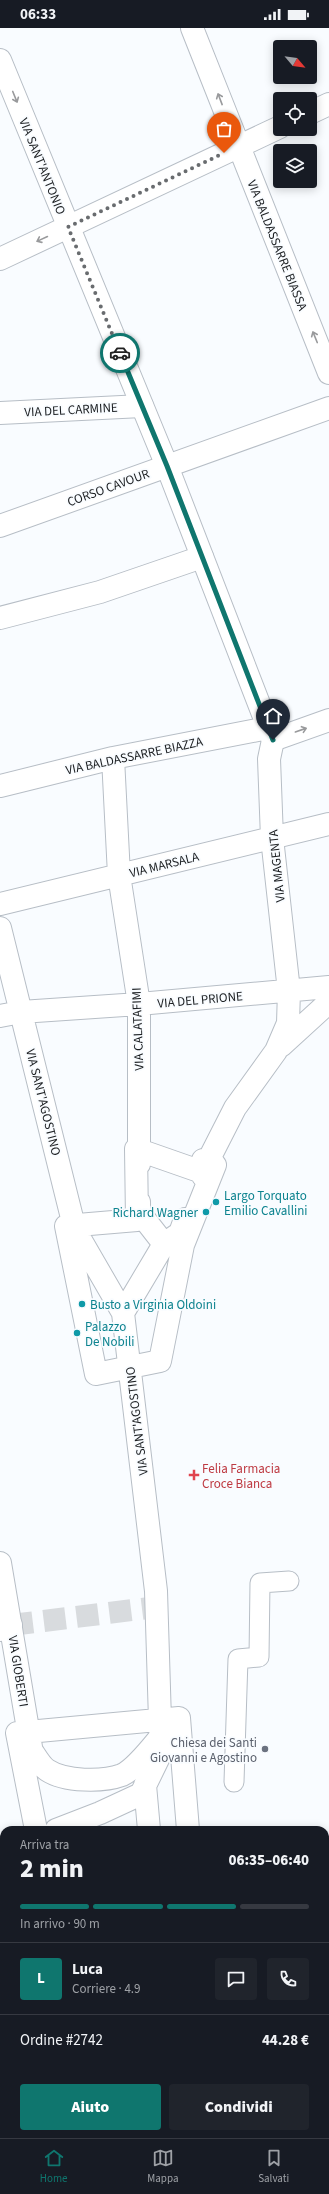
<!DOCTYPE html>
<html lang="it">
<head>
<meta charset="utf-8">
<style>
  :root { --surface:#171b24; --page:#20242c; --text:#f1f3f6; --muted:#9ea1a6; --line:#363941; --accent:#0f766e }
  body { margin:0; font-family:"Source Sans 3",sans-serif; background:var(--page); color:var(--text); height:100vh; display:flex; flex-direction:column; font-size:15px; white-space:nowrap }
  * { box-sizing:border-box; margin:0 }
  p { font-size:13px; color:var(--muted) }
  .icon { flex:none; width:22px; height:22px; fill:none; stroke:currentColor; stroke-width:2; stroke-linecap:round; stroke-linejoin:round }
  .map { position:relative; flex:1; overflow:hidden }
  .panel { position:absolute; left:0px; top:1798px; width:329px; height:312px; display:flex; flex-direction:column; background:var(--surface); border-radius:12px 12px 0 0; box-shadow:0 2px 10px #0003 }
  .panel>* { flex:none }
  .needle { width:26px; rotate:119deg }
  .fabs { position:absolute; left:273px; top:12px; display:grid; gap:8px }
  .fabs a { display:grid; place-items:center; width:44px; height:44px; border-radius:4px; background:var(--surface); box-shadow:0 2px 10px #0003; font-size:20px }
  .pin { position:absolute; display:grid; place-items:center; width:34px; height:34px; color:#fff; margin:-41px -17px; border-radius:50% 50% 50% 0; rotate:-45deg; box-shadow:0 0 4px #0007 }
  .pin .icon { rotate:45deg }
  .courier { position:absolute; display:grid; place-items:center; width:40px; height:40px; margin:-20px; border:3px solid #0f766e; border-radius:50%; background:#fff; color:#222; box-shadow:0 1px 5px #0007 }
  .headline em { font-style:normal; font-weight:800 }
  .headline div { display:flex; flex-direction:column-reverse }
  .headline { display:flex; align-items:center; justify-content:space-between; height:68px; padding:0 20px }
  h1 { font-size:26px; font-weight:800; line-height:30px }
  .bar { display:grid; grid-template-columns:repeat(4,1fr); gap:6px 4px; align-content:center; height:48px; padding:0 20px }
  .bar i { height:5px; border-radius:3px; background:var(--line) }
  .bar .selected { background:var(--accent) }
  .bar p { grid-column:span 4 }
  .line { display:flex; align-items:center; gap:10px; padding:0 20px; border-top:1px solid var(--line) }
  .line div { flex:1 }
  .round { display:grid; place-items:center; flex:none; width:42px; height:42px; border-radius:4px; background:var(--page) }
  .action { display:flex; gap:8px; margin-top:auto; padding:8px 20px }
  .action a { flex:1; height:46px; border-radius:4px; background:var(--accent); color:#fff; font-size:16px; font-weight:800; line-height:46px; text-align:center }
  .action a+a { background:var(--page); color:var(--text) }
  .status { display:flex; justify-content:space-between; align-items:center; height:28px; padding:0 20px; background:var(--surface); direction:ltr }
  .status svg { height:11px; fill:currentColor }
  .menu { display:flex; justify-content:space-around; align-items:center; height:56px; border-top:1px solid var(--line); background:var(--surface); font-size:11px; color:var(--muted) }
  .menu a { display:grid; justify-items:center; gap:2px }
  .menu .selected { color:var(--accent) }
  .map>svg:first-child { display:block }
</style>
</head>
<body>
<div class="status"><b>06:33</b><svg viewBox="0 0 49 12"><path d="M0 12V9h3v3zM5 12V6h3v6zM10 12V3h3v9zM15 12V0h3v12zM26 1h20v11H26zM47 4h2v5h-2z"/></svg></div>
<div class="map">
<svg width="329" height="2110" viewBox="0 0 329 2110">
  <rect width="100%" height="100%" fill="#f9fcff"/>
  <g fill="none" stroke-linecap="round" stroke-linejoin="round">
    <path stroke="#d8dbde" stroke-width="22" stroke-dasharray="22 11" stroke-linecap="butt" d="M11,1597l146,-18"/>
    <defs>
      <path id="service" d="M234,1754l4,-123 21,-2 1,-74 29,-2"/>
      <path id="pedestrian" d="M0,385l142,-7
        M0,498l329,-118
        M0,590l100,-26 102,-35
        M113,730l6,117 20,129v160
        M0,758l113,-28 155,-30
        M0,876l329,-80
        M0,900l75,302 48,83 33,278 5,162 -20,41 -41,19 -44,17
        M0,988l21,-4 118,-8 190,-17
        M281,1018l48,-44
        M136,1121l63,22 4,-11 12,5 -32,80 -23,116 -64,13 -30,-148 71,-6z
        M203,1148l5,-15 27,-53 41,-57 12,-28 1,-32 -17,-153 -3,-79 4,-19
        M139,1174v10l25,32
        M123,1285l41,-69 16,-11 5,-14
        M0,1535l31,184
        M32,1723c4,6 9,15 15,19 18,12 56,12 75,5 13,-6 30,-28 39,-39
        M145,1757l4,45
        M36,1802l-19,-97 162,-15 9,112
        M0,1820l4,-1
        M0,2003l4,-1
        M144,2106l1,4"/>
      <path id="minor" d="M192,0l137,345
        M0,32l167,406 106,274 56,-20
        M310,85l19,-9
        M0,231l280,-132
        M0,1602l11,-5
        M325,2075l4,-2
        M230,2110l11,-4"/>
    </defs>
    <use href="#service" stroke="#b7bec6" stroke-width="21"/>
    <use href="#pedestrian" stroke="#b7bec6" stroke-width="24"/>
    <use href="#minor" stroke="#b7bec6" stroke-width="24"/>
    <use href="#service" stroke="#fff" stroke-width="19"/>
    <use href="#pedestrian" stroke="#fff" stroke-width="22"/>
    <use href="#minor" stroke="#fff" stroke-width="22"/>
  </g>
  <defs><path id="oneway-shaft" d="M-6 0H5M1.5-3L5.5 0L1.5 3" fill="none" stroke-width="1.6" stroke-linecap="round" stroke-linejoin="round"/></defs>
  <g stroke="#999a9c">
    <use href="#oneway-shaft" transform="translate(15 69) rotate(68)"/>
    <use href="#oneway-shaft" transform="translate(220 71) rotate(-111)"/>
    <use href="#oneway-shaft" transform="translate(42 211) rotate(155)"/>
    <use href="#oneway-shaft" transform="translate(315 309) rotate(-112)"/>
    <use href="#oneway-shaft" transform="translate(301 702) rotate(-19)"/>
  </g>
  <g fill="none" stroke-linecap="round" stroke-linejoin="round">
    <path stroke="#696c6f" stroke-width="4" stroke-dasharray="0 7.2" d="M120,325l-52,-126 156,-74"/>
    <path stroke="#0f766e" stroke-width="5" d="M120,325l47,113 106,274"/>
  </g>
  <g fill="#0f9aa8" stroke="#f9fcff" stroke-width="1.5">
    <circle cx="216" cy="1174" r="4"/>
    <circle cx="206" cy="1184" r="4"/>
    <circle cx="82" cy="1276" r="4"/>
    <circle cx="77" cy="1305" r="4"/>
  </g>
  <path fill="#e0444e" stroke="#f9fcff" stroke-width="1.5" d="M192 1441h4v4h4v4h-4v4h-4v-4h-4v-4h4z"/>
  <circle fill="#6b7280" stroke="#f9fcff" stroke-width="1.5" cx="265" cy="1721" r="4"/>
  <g text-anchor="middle" stroke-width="3.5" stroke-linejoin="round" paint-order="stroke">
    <g font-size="13" fill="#1c1f22" stroke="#f9fcff">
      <text transform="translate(43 138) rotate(68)" y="5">VIA SANT'ANTONIO</text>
      <text transform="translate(278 217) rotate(68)" y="5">VIA BALDASSARRE BIASSA</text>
      <text transform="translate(71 381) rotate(-3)" y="5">VIA DEL CARMINE</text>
      <text transform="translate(108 459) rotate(-20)" y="5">CORSO CAVOUR</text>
      <text transform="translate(134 727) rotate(-12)" y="5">VIA BALDASSARRE BIAZZA</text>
      <text transform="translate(164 836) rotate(-14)" y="5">VIA MARSALA</text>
      <text transform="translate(276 838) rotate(-96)" y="5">VIA MAGENTA</text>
      <text transform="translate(200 971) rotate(-5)" y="5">VIA DEL PRIONE</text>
      <text transform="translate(137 1001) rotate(-92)" y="5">VIA CALATAFIMI</text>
      <text transform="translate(44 1074) rotate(76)" y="5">VIA SANT'AGOSTINO</text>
      <text transform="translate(136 1393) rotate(-97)" y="5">VIA SANT'AGOSTINO</text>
      <text transform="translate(19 1643) rotate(81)" y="5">VIA GIOBERTI</text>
    </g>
    <g font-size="13" fill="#0d838f" stroke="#f9fcff" text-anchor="start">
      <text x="224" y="1172">Largo Torquato<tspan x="224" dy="15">Emilio Cavallini</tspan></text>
      <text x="198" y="1189" text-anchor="end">Richard Wagner</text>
      <text x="90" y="1281">Busto a Virginia Oldoini</text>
      <text x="85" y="1303">Palazzo<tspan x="85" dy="15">De Nobili</tspan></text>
    </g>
    <g font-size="13" fill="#be3a42" stroke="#f9fcff" text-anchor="start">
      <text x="202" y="1445">Felia Farmacia<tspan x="202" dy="15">Croce Bianca</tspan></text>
    </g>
    <g font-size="13" fill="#5b616d" stroke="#f9fcff" text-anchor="end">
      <text x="257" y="1719">Chiesa dei Santi<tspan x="257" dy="15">Giovanni e Agostino</tspan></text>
    </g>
  </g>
</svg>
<div class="fabs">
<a><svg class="needle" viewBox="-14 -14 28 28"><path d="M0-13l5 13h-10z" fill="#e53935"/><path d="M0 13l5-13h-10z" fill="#9ea1a6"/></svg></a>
<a><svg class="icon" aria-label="locate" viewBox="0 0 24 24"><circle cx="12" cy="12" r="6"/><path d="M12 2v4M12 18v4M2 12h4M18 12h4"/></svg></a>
<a><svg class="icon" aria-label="layers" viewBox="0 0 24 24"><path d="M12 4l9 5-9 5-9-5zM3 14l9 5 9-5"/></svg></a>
</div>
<div class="pin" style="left:224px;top:125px;background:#ea580c"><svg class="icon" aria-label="bag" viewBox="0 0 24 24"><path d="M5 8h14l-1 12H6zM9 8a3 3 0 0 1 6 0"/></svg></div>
<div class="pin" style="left:273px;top:712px;background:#1f2937"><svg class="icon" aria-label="home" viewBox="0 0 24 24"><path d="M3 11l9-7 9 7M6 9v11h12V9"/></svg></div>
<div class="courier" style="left:120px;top:325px"><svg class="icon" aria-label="car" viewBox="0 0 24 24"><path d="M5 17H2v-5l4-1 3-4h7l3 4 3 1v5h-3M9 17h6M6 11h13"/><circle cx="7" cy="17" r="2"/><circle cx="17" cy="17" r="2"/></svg></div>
<section class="panel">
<div class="headline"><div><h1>2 min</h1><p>Arriva tra</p></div><em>06:35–06:40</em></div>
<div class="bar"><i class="selected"></i><i class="selected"></i><i class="selected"></i><i></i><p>In arrivo · 90 m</p></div>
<div class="line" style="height:72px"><b class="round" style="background:var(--accent);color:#fff">L</b><div><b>Luca</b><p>Corriere · 4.9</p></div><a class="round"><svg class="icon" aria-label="chat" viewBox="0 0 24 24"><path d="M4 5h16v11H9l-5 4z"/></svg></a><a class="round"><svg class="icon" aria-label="phone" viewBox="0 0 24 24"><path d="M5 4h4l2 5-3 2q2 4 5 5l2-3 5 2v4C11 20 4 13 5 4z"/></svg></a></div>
<div class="line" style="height:52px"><div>Ordine #2742</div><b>44.28 €</b></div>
<div class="action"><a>Aiuto</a><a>Condividi</a></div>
</section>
</div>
<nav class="menu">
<a class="selected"><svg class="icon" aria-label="home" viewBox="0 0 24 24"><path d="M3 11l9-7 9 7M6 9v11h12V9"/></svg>Home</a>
<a><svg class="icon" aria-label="map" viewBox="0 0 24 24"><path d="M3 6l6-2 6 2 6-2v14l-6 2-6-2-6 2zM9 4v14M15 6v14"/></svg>Mappa</a>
<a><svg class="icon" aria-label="saved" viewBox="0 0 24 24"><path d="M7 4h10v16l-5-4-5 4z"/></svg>Salvati</a>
</nav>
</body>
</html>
